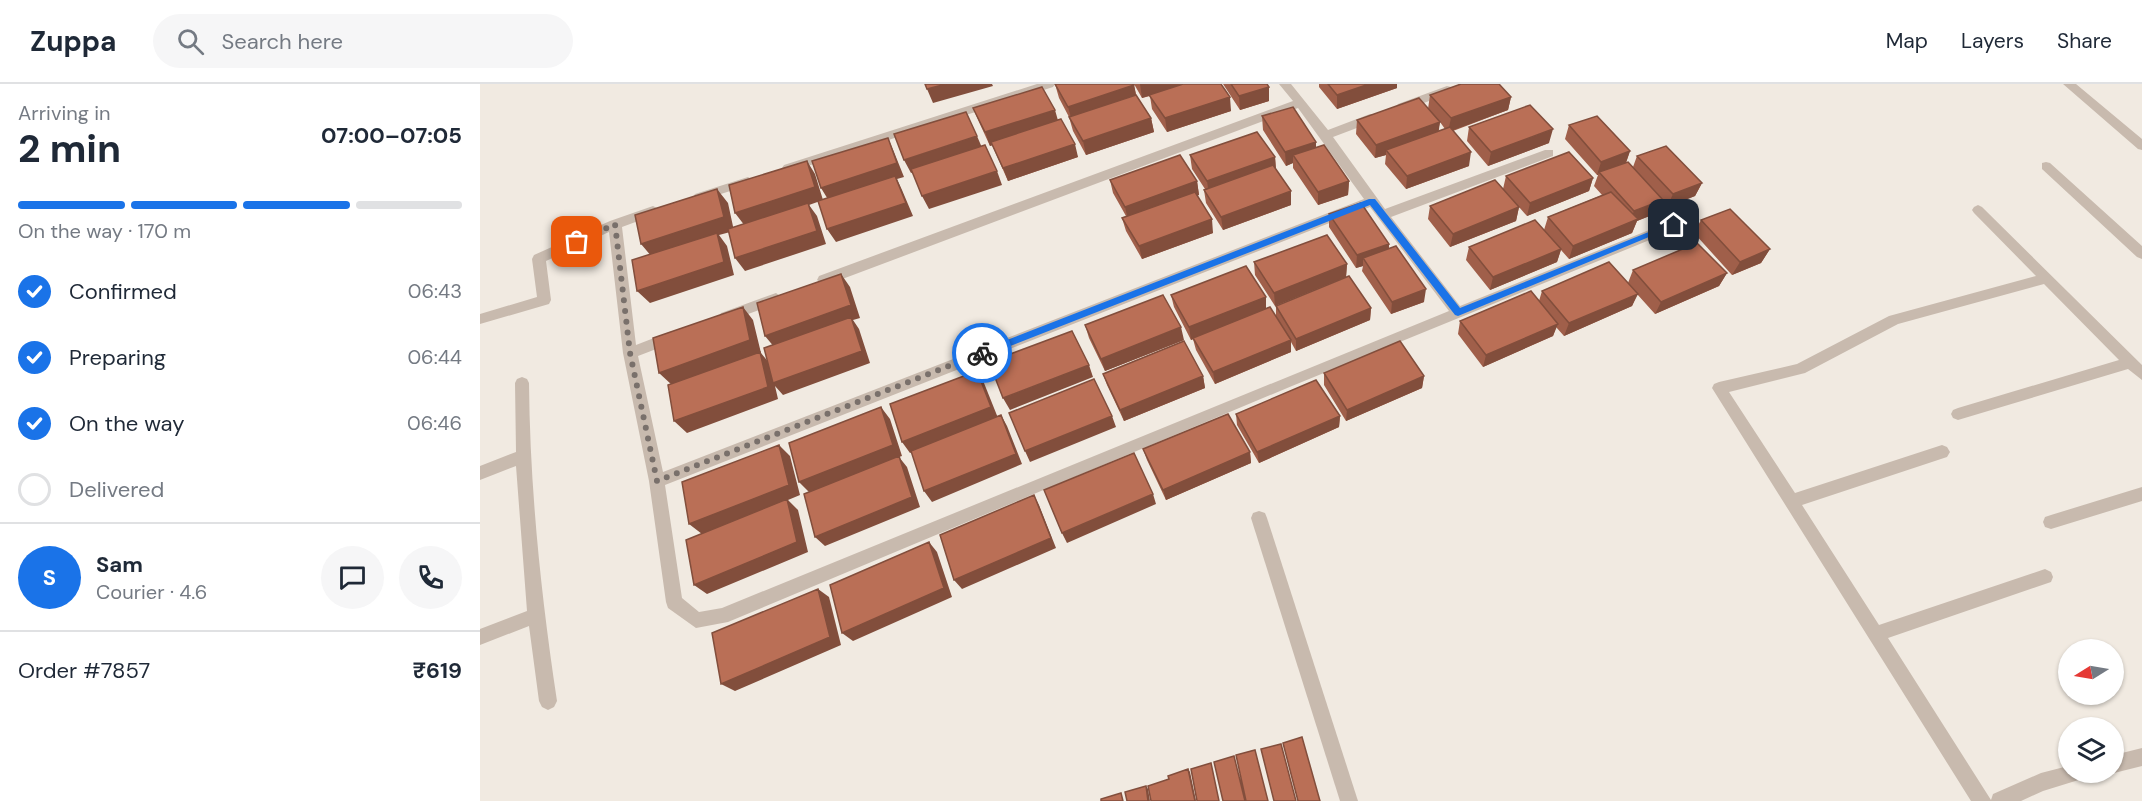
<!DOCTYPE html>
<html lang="en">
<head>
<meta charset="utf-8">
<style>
  :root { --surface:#fff; --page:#f6f6f7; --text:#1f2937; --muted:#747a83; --line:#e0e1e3; --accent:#1a73e8 }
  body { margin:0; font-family:"DM Sans",sans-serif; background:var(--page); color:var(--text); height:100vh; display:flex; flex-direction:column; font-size:22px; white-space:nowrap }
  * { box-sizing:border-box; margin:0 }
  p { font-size:20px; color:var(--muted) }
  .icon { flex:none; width:33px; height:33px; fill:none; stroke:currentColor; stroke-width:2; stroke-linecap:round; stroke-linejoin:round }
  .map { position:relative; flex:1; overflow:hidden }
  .drawer { display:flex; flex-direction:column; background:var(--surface); width:480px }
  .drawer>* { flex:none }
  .needle { width:39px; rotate:259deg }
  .buttons { position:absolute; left:1578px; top:555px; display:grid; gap:12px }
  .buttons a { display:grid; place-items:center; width:66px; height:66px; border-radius:50%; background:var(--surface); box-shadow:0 2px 4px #0004; font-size:30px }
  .pin { position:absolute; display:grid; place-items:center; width:51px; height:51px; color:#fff; margin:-26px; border-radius:12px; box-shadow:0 3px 9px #0006 }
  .courier { position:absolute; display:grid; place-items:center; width:60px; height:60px; margin:-30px; border:4px solid #1a73e8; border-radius:50%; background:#fff; color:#222; box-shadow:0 2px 8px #0007 }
  .summary em { font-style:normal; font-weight:700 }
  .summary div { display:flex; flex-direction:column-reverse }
  .summary { display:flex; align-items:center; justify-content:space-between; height:102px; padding:0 18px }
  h1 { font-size:39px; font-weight:700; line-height:45px }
  .bar { display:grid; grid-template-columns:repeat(4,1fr); gap:9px 6px; align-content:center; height:72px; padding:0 18px }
  .bar i { height:8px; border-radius:4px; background:var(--line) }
  .bar .active { background:var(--accent) }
  .bar p { grid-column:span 4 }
  .line { display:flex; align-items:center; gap:15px; padding:0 18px; border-top:2px solid var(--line) }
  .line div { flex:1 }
  .round { display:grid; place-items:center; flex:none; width:63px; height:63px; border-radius:32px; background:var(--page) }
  ol { padding:0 18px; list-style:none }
  li { display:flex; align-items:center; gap:18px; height:66px }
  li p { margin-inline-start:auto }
  li .icon { padding:6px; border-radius:50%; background:var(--accent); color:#fff; stroke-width:4 }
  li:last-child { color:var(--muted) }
  li i { width:33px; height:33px; border:3px solid var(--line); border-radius:50% }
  header { display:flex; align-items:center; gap:36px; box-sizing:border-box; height:84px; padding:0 30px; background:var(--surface); border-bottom:2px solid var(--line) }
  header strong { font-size:28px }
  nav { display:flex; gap:33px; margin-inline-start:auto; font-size:21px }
  .search { width:420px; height:54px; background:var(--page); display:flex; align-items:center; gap:15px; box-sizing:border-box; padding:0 21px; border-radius:33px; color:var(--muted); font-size:22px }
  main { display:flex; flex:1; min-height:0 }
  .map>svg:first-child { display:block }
</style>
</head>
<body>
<header>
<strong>Zuppa</strong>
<div class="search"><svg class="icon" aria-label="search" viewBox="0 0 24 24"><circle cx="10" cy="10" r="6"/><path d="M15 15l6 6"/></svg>Search here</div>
<nav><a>Map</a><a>Layers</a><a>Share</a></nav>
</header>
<main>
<section class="drawer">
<div class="summary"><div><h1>2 min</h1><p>Arriving in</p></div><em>07:00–07:05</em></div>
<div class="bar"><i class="active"></i><i class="active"></i><i class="active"></i><i></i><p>On the way · 170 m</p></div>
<ol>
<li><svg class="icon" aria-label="check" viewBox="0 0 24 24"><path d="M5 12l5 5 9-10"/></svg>Confirmed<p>06:43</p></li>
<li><svg class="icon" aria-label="check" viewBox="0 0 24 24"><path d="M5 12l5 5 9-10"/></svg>Preparing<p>06:44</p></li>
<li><svg class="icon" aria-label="check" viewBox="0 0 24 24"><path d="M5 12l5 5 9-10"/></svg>On the way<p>06:46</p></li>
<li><i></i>Delivered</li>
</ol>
<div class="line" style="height:108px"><b class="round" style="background:var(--accent);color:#fff">S</b><div><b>Sam</b><p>Courier · 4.6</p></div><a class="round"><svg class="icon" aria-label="chat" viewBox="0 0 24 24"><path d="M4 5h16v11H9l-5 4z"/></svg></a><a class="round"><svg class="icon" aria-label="phone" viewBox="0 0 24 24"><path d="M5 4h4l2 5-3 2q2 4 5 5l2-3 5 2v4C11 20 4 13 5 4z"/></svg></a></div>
<div class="line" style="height:78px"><div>Order #7857</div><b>₹619</b></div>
</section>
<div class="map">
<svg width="1662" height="717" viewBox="0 0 1662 717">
  <rect width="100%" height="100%" fill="#f1eae1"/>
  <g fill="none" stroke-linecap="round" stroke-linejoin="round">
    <path fill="#c8baae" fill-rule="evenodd" d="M779,427l6,2 2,5 91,283h-18l-89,-283 2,-5z"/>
    <path fill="#c8baae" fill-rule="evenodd" d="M557,0h18l-2,3 -261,84h-8l-2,-3 2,-3z
      M799,0h12l37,46 42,-16h8v6l-45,17 52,72 160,-59h8v6l-162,61 69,89 209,-84 5,-2 6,5 -1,3 -387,158 -564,236 -32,6 -28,-20 -2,-6 -17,-121 -26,-128 -14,-121 -63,29 5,39 -2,4 -69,20v-10l57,-17 -5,-38 2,-4 76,-34 43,-15 4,2 2,3 -2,3 -35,13 14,118 36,-14 7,6 -2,4 -39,15 25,116 701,-273 -66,-91 -469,176 -5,1 -7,-5 2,-4 474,-175zM890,123l79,104 -727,297 -23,4 -17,-14 -17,-113z
      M1583,0h13l66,55v11l-4,-1z
      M967,2l4,1v6l-49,18 -6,-4 2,-3z
      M1566,78l4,1 92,83v13l-5,-2 -95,-88v-6z
      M268,93l6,4 -2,3 -53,17 -6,-4 2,-3z
      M1498,121l4,2 160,158v15l-14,-11 -170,51 -5,-2 -2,-4 2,-4 5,-2 161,-48 -75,-76 -146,40 -93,49 -76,19 66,101 147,-48 5,2 3,5 -3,5 -145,48 77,120 166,-56 6,3 2,5 -2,5 -163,56 103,162 2,-6 48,-21 27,-7v6h20l-3,6 -42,13 -22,10h-50l-259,-413 2,-4 5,-2 78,-18 92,-48 147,-40 -62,-63 -2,-3 2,-3z
      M296,209l7,5 -2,4 -55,20 -7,-5 2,-4z
      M42,293l5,2 2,4c1,107 12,212 28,318l-3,6 -6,3 -6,-3 -3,-6 -10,-75 -49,19v-16l47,-18 -11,-145 -36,14v-14l36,-14 -1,-69 2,-4z
      M1662,403v14l-91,28 -6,-2 -2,-5 2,-5 6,-2z
      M1662,664v18l-28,7 -1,-1 1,-17z"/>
  </g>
  <path fill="#a05f4a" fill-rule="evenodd" d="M575,0l79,1 2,10 15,23 3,14 -68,23 -13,-24 -4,-14 -10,-19z
    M654,0h87l10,27 -64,21 -15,-23 -2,-13 -8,2z
    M743,0h44l2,3v14l-29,9z
    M839,0h78v4l-60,21 -18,-22z
    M950,11l81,2 -3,13 -55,21 16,35 -63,23 -21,-25 1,-9 -11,3 -19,-24 1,-14 71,-11zM960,38l5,7 -7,2z
    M493,24l85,12 20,37 -70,24 -16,-36 -2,1 -11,-24z
    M782,32l54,26v5l33,34 -1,14 -30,10 -25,-37v-5l-7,3 -23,-36z
    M1089,41l61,26 -4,12 7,4 4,-11 65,27 -7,13 -28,11 -5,-5 -5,11 -20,8 -5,12 -63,26 -8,-9 -4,12 -67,28 -24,-30 3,-13 75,-17 4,-13 54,-22 -8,-9 4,-11h-1l-32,-36z
    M989,43l80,16 -61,23 -21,-25z
    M710,71l85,2 1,12 15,36 -68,25 -17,-27 -2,-13 1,-1 -13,-20z
    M1026,92l87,2 -4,13 -62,25 -8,-9 -3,14 -66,26 -22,-28 2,-13 73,-17z
    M630,96l87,1 2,14h-2l16,38 -71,26 -16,-28 -4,-13 4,-2 -13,-23z
    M849,130l60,30v5l35,53 -33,12 -29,-43 1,-5 -7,2 -27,-41z
    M1221,136l69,29 -9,14 -29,12 -38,-42z
    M774,178l93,2 -1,13 -71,29 -20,-31z
    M1153,186l94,3 -8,13 -64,28 -18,-20 -5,12 -68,30 -8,-9 -3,9 -70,31 -25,-33 2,-13 79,-20 3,-10 86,-8z
    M691,211l95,2v11l10,9v-11l95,2 -1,12 -74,31 -5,-9v10l-76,32 -19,-34 -3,-11 -2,1 -17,-33z
    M605,241l99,15 -79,31 -16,-33z
    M844,289l100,3 -2,12 -76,33 -22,-36z
    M623,290l100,2 2,12 -81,33 -17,-36z
    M756,330l104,2 -1,11 -80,36 -22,-38z
    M663,365l107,3 1,11 -85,37 -19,-40z"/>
  <path fill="#824e3c" d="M466,0h46l1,2 -60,17 -6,-14z
    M660,0h45l-43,14z
    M889,0h28v4l-60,21v-14z
    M654,1l3,14 -65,22 -4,-14z
    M789,3v14l-29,9 -1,-14z
    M750,13l1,14 -64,21 -2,-14z
    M1031,13l-3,13 -60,22 3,-14z
    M575,26l4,14 -69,22 -5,-14z
    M671,34l3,14 -68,23 -3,-14z
    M960,38l-2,14 -52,14v5l-11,3 1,-13z
    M1073,45l-4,14 -61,23 3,-14z
    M497,52l6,14 -72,23 -7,-13z
    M408,54l6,14 10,25 -7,2 5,11 11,26 -77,26 -9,-13 2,-28 -8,-13z
    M836,58v13h-23v8l-7,3 -1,-14z
    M595,60l3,13 -70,24 -5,-13z
    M1150,67l-5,14 -26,7 -1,3h-1l4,-13z
    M991,68l-2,14 -63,23 1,-13z
    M795,73l1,14 -67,24 -2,-14z
    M327,77l8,13 8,26 -14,5 8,11 9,28 -81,27 -10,-13 10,-32 -10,-13z
    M517,87l5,14 -73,24 -7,-13z
    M1113,94l-4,13 -62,25 3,-13z
    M717,97l2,14 -71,25 -3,-13z
    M869,97l-1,14 -30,10v-13z
    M1222,99l-7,13 -28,11 6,-13z
    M237,105l11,14 6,28 -15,4 8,11 7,29 -84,28 -13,-12 15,-34 -11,-13z
    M811,107v14l-68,25 -2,-13z
    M1183,116l-6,13 -20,8 -5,12 -63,26 4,-13 56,-23 5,-12z
    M1039,123l-3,14 -66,26 3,-13z
    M732,135l1,14 -71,26 -3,-13z
    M909,160l-1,13 -25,1v8l-7,2 1,-13z
    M1081,165l-4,13 -67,28 3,-13z
    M1290,165l-9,14 -29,12 8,-13z
    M867,180l-1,13 -71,29 -1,-13z
    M1247,189l-8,13 -64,28 6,-12z
    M361,190l9,13 10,31 -7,2 6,9 11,34 -87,32 -8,-9 3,13 -91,34 -13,-12 -2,-36 -13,-12 84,-66 10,13 8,33 9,11 5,-16 -10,-12z
    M946,205l-2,13 -33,12 1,-12z
    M1158,210l-6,12 -68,30 5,-13z
    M786,213v12l-75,31 -2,-13z
    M891,224l-1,12 -74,31v-12z
    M1078,240l-5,12 -70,31 3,-12z
    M701,243l3,13 -79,31 -4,-12z
    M811,256v12l-76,32 -2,-12z
    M609,281l4,12 -83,33 -7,-12z
    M497,287l7,12 14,35 -88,35 -8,-11z
    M723,292l2,12 -81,33 -4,-11z
    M944,292l-2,12 -76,33 1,-11z
    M401,323l9,12 12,37 -3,1 8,10 13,40 -95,39 -10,-9 -5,-44 -11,-11z
    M521,331l6,11 15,38 -90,38 -8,-11z
    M632,332l4,11 -86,35 -5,-11z
    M860,332l-1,11 -80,36 -2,-11z
    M299,361l11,11 10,39 -12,5 10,10 10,42 -101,42 -13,-9 8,-51 -13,-10z
    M770,368l1,11 -85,37 -3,-10z
    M673,410l3,10 -89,39 -5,-10z
    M554,411l5,10 17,43 -94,41 -8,-9z
    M449,458l8,10 15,45 -99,44 -11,-8z
    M338,505l11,8 12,48 -106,46 -14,-7z
    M708,685l2,3 6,29h-1z
    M666,702l2,3 2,12h-2z"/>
  <path fill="#ba6f56" stroke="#824e3c" stroke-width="1.5" d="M445,0h21l-19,5z
    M575,0h79v1l-66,22z
    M703,0h38l9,13 -65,21 -16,-23z
    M751,0h36l2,3 -30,9z
    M848,0h41l-32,11z
    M981,0h38l12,13 -60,21 -21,-23z
    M562,3l13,23 -70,22 -12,-24z
    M656,11l15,23 -68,23 -14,-24z
    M939,14l21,24 -64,23 -19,-25z
    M1050,21l23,24 -62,23 -22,-25z
    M813,23l23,35 -31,10 -23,-36z
    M486,28l11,24 -73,24 -10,-26z
    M1117,32l33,35 -29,11 -32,-37z
    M581,35l14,25 -72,24 -12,-26z
    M970,43l21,25 -64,24 -21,-26z
    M777,48l18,25 -68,24 -17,-26z
    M408,54l9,25 -76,25 -9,-27z
    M505,61l12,26 -75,25 -11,-27z
    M844,61l25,36 -31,11 -25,-37z
    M1186,62l36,37 -29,11 -36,-38z
    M1089,68l24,26 -63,25 -24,-27z
    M700,71l17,26 -72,26 -15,-27z
    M327,77l8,26 -80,26 -6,-28z
    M1148,78l35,38 -29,11 -35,-39z
    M793,81l18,26 -70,26 -17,-27z
    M415,92l11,27 -79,26 -9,-28z
    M1015,96l24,27 -66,27 -23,-28z
    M237,105l7,28 -83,27 -6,-29z
    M715,108l17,27 -73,27 -17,-28z
    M1131,108l27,27 -65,27 -25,-29z
    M328,119l9,28 -82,27 -7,-29z
    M881,119l28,41 -32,11 -28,-41z
    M1250,125l40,40 -30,13 -39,-42z
    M1055,136l26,29 -68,28 -24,-30z
    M237,149l7,29 -87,29 -5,-31z
    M847,151l20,29 -73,29 -20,-31z
    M1217,159l30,30 -66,29 -28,-32z
    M916,162l30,43 -34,13 -29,-44z
    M1129,178l29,32 -69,29 -27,-32z
    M766,182l20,31 -77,30 -18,-32z
    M361,190l10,31 -86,31 -8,-33z
    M869,192l22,32 -75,31 -20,-33z
    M1051,207l27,33 -72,31 -26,-34z
    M683,211l18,32 -80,32 -16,-34z
    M263,223l7,33 -91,33 -6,-35z
    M790,223l21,33 -78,32 -20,-34z
    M371,233l11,34 -89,32 -9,-35z
    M592,247l17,34 -86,33 -14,-36z
    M704,257l19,35 -83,34 -17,-36z
    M920,257l24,35 -77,34 -23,-37z
    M280,268l8,35 -94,34 -6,-36z
    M497,287l14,36 -89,35 -12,-38z
    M614,295l18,37 -87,35 -16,-38z
    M836,296l24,36 -83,36 -21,-38z
    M401,323l12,38 -94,37 -10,-39z
    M748,330l22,38 -87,38 -20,-41z
    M521,331l15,39 -92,37 -13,-40z
    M299,361l10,40 -100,39 -7,-42z
    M654,369l19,41 -91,39 -18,-43z
    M419,372l13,41 -97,40 -11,-43z
    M554,411l17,43 -97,42 -14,-45z
    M307,415l10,43 -103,43 -8,-45z
    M449,458l15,46 -102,45 -12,-48z
    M338,505l12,48 -109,47 -9,-51z
    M822,653l18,64h-22l-15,-58z
    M801,660l15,57h-22l-13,-52z
    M775,666l13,51h-22l-10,-46z
    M754,672l11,45h-22l-9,-39z
    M731,679l8,38h-22l-6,-32z
    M708,685l7,32h-44l-3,-15 21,-7 -1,-3z
    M666,702l2,15h-21l-2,-9z
    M641,709l2,8h-22v-2z"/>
  <path fill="#1a73e8" d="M889,115h6l85,109 211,-85 7,2 -220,91 -3,-1 -85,-110 -385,151h-6l-2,-3 2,-2z"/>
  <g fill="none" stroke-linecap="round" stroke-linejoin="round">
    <path stroke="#79706b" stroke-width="6" stroke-dasharray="0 10.8" d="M97,158l38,-18 15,129 27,128 325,-128"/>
  </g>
</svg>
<div class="buttons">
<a><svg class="needle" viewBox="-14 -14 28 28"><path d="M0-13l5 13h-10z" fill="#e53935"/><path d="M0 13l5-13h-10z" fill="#747a83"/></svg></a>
<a><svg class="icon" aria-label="layers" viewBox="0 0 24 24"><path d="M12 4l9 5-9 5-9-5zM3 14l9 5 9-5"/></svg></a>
</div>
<div class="pin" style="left:97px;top:158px;background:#ea580c"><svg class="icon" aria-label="bag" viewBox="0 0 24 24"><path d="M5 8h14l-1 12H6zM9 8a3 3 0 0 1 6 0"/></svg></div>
<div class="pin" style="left:1194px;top:141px;background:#1f2937"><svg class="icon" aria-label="home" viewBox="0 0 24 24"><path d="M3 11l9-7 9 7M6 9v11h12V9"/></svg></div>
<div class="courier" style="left:502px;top:269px"><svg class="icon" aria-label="bike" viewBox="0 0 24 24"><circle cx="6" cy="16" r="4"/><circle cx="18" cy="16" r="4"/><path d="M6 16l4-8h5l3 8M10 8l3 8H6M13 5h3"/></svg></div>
</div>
</main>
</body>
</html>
